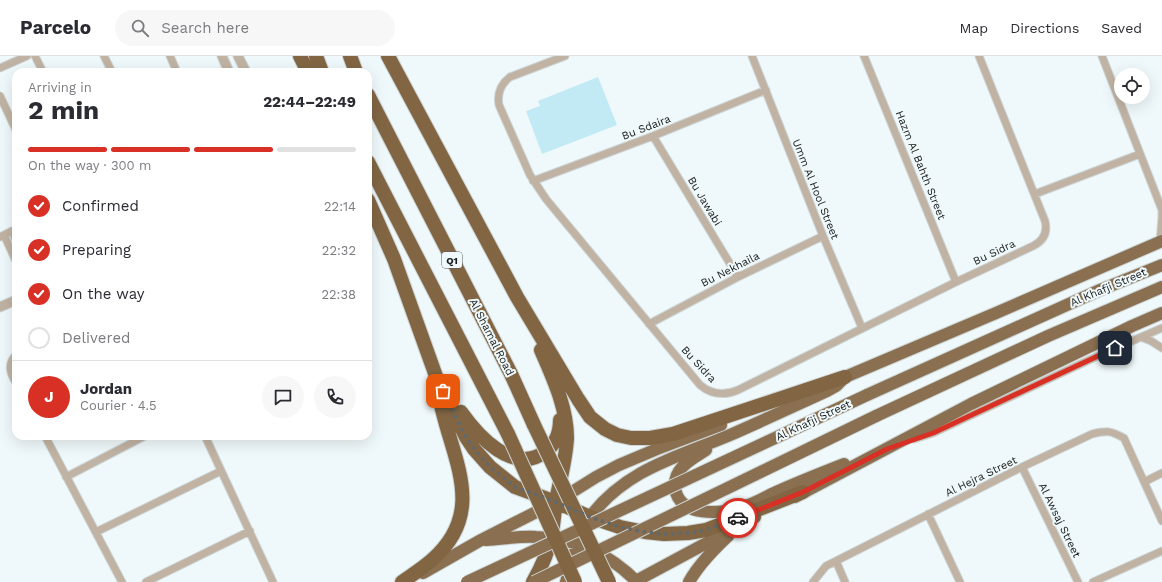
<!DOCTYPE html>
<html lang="en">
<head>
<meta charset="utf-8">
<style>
  :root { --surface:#fff; --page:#f7f7f7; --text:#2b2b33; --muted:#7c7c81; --line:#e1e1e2; --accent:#d93025 }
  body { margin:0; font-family:"Work Sans",sans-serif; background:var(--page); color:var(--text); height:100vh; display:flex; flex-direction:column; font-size:15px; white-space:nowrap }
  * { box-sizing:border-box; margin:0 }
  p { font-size:13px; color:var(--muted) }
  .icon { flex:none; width:22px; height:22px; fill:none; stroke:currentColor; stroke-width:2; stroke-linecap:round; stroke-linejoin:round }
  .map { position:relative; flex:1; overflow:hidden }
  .side { position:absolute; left:12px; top:12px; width:360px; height:372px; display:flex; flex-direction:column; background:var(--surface); border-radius:12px; box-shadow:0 4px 16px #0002 }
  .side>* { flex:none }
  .tools { position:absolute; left:1114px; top:12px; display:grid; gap:8px }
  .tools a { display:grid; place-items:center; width:36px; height:36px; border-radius:50%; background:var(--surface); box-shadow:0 4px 16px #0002; font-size:20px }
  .pin { position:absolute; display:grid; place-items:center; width:34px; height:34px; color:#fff; margin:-17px; border-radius:8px; box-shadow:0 2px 6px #0006 }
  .courier { position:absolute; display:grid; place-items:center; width:40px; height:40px; margin:-20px; border:3px solid #d93025; border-radius:50%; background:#fff; color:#222; box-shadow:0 1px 5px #0007 }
  .summary em { font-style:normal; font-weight:700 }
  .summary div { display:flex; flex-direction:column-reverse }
  .summary { display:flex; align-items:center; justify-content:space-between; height:68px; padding:0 16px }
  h1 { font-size:26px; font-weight:700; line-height:30px }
  .bar { display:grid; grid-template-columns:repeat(4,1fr); gap:6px 4px; align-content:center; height:48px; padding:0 16px }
  .bar i { height:5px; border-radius:3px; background:var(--line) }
  .bar .active { background:var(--accent) }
  .bar p { grid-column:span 4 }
  .line { display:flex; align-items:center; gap:10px; padding:0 16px; border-top:1px solid var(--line) }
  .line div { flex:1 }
  .round { display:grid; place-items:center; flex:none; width:42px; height:42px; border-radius:21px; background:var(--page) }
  ol { padding:0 16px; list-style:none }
  li { display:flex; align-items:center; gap:12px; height:44px }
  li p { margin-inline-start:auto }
  li .icon { padding:4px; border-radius:50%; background:var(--accent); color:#fff; stroke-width:4 }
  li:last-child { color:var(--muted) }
  li i { width:22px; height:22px; border:2px solid var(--line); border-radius:50% }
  header { display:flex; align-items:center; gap:24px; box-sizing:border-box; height:56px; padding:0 20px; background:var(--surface); border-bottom:1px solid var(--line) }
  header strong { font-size:19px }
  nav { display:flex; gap:22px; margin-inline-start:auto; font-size:14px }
  .search { width:280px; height:36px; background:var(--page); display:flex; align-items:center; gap:10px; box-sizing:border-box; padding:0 14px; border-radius:22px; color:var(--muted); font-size:15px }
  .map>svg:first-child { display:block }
</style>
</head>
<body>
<header>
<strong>Parcelo</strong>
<div class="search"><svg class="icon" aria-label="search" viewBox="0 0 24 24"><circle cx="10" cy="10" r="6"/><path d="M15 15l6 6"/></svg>Search here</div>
<nav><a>Map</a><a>Directions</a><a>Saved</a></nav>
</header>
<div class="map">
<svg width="1162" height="526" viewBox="0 0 1162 526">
  <rect width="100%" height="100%" fill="#eff8fa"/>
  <path fill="#c2eaf4" d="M598,21l19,48 -75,29 -16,-43 14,-5 -2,-5z"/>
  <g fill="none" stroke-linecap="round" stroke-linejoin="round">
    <defs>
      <path id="minor" d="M35,0l8,16
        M104,0l8,16
        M170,0l7,16
        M565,0l-55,21c-9,7 -13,17 -11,28l31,70 16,24 154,186c12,10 24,11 38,5l218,-108 77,-36c10,-5 15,-13 12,-25l-66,-165
        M752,0l71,180 39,92
        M864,0l92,226
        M1102,0l60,154v6
        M0,12l27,-12
        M0,40l16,34
        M653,80l85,141
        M533,125l120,-45 113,-46
        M1035,138l105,-40
        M12,175l4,10
        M4,179l12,26
        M0,181l16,-8
        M1160,186l2,-25
        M649,268l89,-47 85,-41
        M1141,281l10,4 11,7
        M16,299c-9,9 -6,18 0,28
        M45,380l77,146
        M205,380l68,146
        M914,383l19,-6 169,-79 60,-26
        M1022,411l56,115
        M66,421l79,-41
        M1144,426l18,-9
        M928,458l32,68
        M96,476l125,-61
        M836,505l9,21
        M146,526l104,-51
        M813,526l13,-16 10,-5 186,-94 70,-33c15,-4 19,-3 32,4l38,83
        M1093,526l69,-31"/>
      <path id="tertiary" d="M222,0l7,16
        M238,0l8,16
        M0,251l16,-7"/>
      <path id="trunk" d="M838,324l158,-67 166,-72
        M867,339l233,-105 62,-25
        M876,360l172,-80 114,-49
        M706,394c-14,9 -33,18 -31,38 4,30 47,26 67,19 12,-3 23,-10 34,-15 22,-10 45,-19 68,-28
        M795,441l176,-93 161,-78 30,-13
        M486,484c17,-1 33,-4 50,-3 39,1 74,17 101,45
        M423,517l58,-33 75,-38 40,-25 23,-12 38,-16 64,-24
        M566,526c5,-17 14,-52 24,-65 36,-48 88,-60 140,-82 32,-14 64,-29 97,-44l9,-5 7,-7
        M634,526l121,-65
        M689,526c10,-18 24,-32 39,-46"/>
      <path id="motorway" d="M300,0l8,16
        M316,0l6,16
        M350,0l6,16
        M388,0l129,241 61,102 12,18 15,12 12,6 14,3h19l23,-4 172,-57
        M368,39l143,279 23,51
        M368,106l140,272
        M368,144l26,59 43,120 29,58 8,12 16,18 25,20 41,15 34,15 30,10 25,5 19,2 24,-1 18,-3 97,-38
        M461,356c17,24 52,63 84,40 11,-8 15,-20 15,-32
        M402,526c10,-7 21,-14 30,-22 58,-51 17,-105 7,-165
        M533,526c8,-14 15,-29 18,-45 3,-12 3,-24 5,-36 4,-21 10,-42 11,-63 0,-31 -14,-60 -26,-88"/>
    </defs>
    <use href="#minor" stroke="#cdd5d6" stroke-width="9"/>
    <use href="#tertiary" stroke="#cdd5d6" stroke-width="11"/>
    <use href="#trunk" stroke="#cdd5d6" stroke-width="14"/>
    <use href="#motorway" stroke="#cdd5d6" stroke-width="16"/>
    <use href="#minor" stroke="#c1b3a3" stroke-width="7"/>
    <use href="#tertiary" stroke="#c1b3a3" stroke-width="9"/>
    <use href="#trunk" stroke="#8a7050" stroke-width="12"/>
    <use href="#motorway" stroke="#826644" stroke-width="14"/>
    <defs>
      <path id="trunk-bridge" d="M467,526l400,-187
        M534,526l342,-166"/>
      <path id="motorway-bridge" d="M534,369l75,157
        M508,378l67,148"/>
    </defs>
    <use href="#trunk-bridge" stroke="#cdd5d6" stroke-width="14" stroke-linecap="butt"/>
    <use href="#motorway-bridge" stroke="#cdd5d6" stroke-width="16" stroke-linecap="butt"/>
    <use href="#trunk-bridge" stroke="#8a7050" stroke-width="12"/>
    <use href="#motorway-bridge" stroke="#826644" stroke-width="14"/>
  </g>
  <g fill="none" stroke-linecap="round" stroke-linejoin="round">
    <path stroke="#636869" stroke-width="4" stroke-dasharray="0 7.2" d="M443,335l23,46 8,12 16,18 25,20 41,15 34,15 30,10 25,5 19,2 24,-1 18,-3 32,-12"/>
    <path stroke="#d93025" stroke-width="5" d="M738,462l65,-26 84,-43 46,-16 182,-85"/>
  </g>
  <g text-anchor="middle" stroke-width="4" stroke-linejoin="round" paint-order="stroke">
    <rect fill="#eff8fa" stroke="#585d5e" stroke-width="1" x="442" y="196" width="20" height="16" rx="3"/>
    <g font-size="10" font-weight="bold" fill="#181b1b">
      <text x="452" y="208">Q1</text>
    </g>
    <g font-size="11" fill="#181b1b" stroke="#eff8fa">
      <text transform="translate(646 71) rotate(-21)" y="4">Bu Sdaira</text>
      <text transform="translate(921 109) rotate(68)" y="4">Hazm Al Bahth Street</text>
      <text transform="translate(816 133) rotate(68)" y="4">Umm Al Hool Street</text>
      <text transform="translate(705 145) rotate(59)" y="4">Bu Jawabi</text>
      <text transform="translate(994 196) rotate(-25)" y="4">Bu Sidra</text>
      <text transform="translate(730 213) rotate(-27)" y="4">Bu Nekhaila</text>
      <text transform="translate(1108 231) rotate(-23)" y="4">Al Khafji Street</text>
      <text transform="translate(492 281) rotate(63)" y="4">Al Shamal Road</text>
      <text transform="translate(699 308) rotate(47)" y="4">Bu Sidra</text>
      <text transform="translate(813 364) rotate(-25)" y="4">Al Khafji Street</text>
      <text transform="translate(981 420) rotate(-26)" y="4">Al Hejra Street</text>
      <text transform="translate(1060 464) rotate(64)" y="4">Al Awsaj Street</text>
    </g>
  </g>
</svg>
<div class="tools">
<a><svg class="icon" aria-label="locate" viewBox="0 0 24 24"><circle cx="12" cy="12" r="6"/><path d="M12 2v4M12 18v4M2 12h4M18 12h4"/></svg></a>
</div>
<div class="pin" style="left:443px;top:335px;background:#ea580c"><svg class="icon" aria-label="bag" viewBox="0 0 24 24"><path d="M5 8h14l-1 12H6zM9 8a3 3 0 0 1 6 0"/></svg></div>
<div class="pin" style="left:1115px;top:292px;background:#1f2937"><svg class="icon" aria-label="home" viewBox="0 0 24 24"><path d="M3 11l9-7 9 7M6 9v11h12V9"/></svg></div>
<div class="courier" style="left:738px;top:462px"><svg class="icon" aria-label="car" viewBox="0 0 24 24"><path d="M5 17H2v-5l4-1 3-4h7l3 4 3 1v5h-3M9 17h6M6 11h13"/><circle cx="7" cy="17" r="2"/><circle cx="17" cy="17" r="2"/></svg></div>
<section class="side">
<div class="summary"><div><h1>2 min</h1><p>Arriving in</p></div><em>22:44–22:49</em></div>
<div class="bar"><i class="active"></i><i class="active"></i><i class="active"></i><i></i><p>On the way · 300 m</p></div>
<ol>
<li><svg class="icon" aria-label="check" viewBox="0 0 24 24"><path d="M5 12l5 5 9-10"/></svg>Confirmed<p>22:14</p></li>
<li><svg class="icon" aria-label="check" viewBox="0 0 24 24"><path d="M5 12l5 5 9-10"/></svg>Preparing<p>22:32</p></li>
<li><svg class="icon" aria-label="check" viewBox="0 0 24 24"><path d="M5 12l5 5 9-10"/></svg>On the way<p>22:38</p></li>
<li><i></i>Delivered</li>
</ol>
<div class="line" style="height:72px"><b class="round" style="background:var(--accent);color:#fff">J</b><div><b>Jordan</b><p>Courier · 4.5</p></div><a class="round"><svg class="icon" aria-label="chat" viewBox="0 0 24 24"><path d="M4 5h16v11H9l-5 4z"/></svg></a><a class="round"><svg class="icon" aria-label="phone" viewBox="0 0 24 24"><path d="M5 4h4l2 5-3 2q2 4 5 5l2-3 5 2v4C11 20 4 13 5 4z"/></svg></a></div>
</section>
</div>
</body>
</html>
